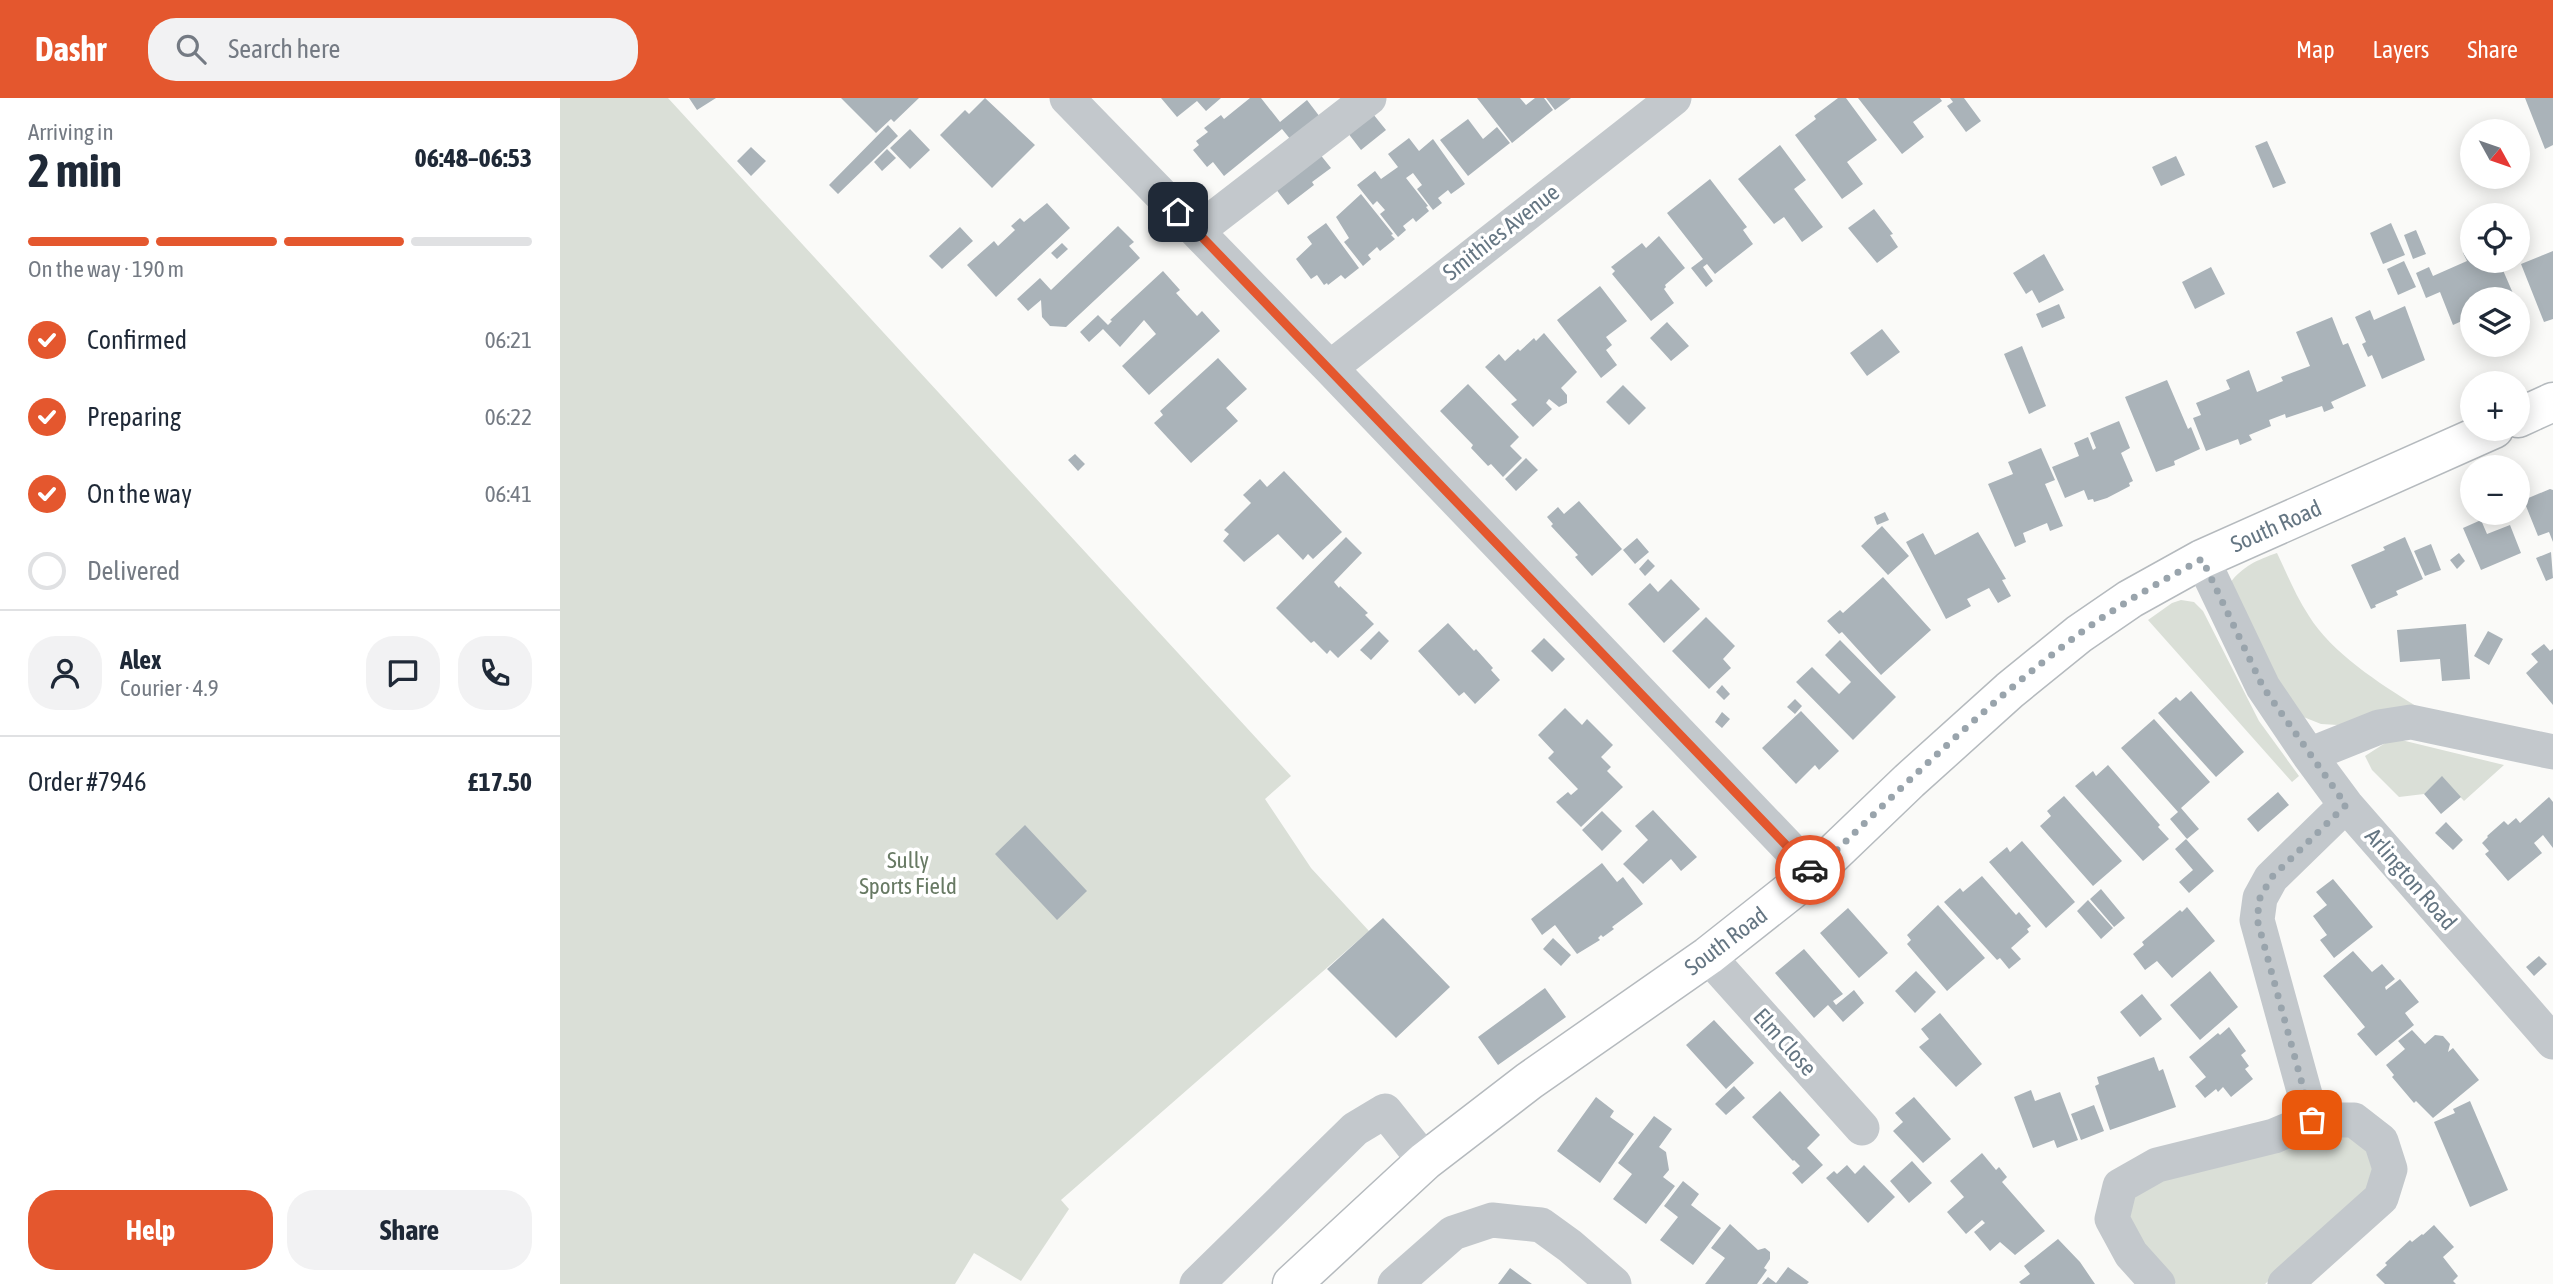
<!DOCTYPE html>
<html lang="en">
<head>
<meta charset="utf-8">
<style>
  :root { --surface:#fff; --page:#f2f2f3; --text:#1f2937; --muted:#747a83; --line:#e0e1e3; --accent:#e4572e }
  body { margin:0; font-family:"Asap Condensed",sans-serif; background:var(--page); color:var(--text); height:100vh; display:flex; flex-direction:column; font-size:26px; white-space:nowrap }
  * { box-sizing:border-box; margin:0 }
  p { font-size:23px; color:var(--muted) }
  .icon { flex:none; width:38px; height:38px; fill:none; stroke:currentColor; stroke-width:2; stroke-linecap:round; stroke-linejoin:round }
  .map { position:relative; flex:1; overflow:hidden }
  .details { display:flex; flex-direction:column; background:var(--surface); width:560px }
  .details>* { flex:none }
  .needle { width:46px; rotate:130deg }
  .buttons { position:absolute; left:1900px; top:21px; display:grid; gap:14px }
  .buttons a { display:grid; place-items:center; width:70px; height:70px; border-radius:50%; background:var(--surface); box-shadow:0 4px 18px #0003; font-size:35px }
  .pin { position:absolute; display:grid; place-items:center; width:60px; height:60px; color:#fff; margin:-30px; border-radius:14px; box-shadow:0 4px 10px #0006 }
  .courier { position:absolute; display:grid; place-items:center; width:70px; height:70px; margin:-35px; border:5px solid #e4572e; border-radius:50%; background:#fff; color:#222; box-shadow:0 2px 9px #0007 }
  .summary em { font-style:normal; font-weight:700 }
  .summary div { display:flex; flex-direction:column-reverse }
  .summary { display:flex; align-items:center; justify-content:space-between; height:119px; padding:0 28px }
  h1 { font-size:46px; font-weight:700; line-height:52px }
  .bar { display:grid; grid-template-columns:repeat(4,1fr); gap:10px 7px; align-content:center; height:84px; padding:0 28px }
  .bar i { height:9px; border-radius:5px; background:var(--line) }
  .bar .current { background:var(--accent) }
  .bar p { grid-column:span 4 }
  .line { display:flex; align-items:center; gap:18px; padding:0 28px; border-top:2px solid var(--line) }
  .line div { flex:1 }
  .round { display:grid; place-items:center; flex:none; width:74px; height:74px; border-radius:28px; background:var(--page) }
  ol { padding:0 28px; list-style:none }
  li { display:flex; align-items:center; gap:21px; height:77px }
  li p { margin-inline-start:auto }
  li .icon { padding:7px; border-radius:50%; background:var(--accent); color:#fff; stroke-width:4 }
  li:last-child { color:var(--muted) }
  li i { width:38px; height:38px; border:4px solid var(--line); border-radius:50% }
  .action { display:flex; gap:14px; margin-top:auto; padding:14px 28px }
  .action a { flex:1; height:80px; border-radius:28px; background:var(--accent); color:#fff; font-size:28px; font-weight:700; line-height:80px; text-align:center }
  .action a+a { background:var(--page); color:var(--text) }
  header { display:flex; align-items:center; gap:42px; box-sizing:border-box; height:98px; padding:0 35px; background:var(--accent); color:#fff }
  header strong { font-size:33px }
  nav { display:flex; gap:38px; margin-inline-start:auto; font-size:24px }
  .search { width:490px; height:63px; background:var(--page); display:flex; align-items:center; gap:18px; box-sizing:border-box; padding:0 24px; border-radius:28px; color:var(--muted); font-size:26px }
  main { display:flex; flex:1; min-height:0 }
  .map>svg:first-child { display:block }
</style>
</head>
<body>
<header>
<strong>Dashr</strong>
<div class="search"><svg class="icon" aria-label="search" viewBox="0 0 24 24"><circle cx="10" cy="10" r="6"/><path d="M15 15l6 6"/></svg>Search here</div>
<nav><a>Map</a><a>Layers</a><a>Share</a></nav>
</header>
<main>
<section class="details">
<div class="summary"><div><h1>2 min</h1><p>Arriving in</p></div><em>06:48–06:53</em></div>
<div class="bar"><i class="current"></i><i class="current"></i><i class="current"></i><i></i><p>On the way · 190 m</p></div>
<ol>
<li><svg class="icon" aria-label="check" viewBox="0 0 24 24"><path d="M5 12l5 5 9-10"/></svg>Confirmed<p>06:21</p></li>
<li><svg class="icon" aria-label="check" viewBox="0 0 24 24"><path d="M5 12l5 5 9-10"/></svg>Preparing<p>06:22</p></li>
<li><svg class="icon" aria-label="check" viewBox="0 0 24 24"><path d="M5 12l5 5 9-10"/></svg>On the way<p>06:41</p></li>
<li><i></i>Delivered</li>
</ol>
<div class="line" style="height:126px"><a class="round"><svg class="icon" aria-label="person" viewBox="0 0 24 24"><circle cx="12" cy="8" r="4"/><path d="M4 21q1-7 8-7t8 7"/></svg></a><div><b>Alex</b><p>Courier · 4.9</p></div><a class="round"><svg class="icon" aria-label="chat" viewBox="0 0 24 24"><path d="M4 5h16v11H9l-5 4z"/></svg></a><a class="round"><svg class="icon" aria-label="phone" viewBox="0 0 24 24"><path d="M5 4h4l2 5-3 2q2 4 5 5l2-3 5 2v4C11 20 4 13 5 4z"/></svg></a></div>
<div class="line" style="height:91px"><div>Order #7946</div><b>£17.50</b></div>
<div class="action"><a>Help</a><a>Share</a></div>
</section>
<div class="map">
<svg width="1993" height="1186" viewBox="0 0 1993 1186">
  <rect width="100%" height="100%" fill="#fafaf8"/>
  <path fill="#dadfd7" d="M0,0h108l623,678 -26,23 46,69 58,63 -308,269 8,9 -48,72 -47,-28 -19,31h-395z
    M1717,455c10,21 19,43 32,63 22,36 71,68 107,90l-78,19 -17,-1 -20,-8 -17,-17 -54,-116c13,-17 27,-23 47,-30z
    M1621,502l13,2 9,9 56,110 40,55 -7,6 -144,-162 24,-17z
    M1833,640l111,27 -40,36 -22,-24 -18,17 -25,3 -27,-27 -7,-14z
    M1778,1034h13l26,32 -9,28 -103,92h-89l-44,-50 -7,-17 5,-23 25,-16z"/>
  <path fill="#aab3b9" d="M129,0h27l-19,12z
    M281,0h78l-25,24 -3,-3 -15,14z
    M425,0l50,47 -43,43 -52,-53 25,-25 4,4z
    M601,0h60l-15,13 -9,-10 -20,16z
    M690,0h11l19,24 27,-22 13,17 -29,23 -9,-11 -58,47 -11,-14 -6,5 -14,-17 6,-5 -3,-4 12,-9 -4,-4 17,-13 3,4z
    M917,0h43l6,7 9,-7h9l9,12 -41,33z
    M986,0h25l-16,12z
    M1278,0h8l31,42 -30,22 16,22 -21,15 -47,-64 21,-16 -2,-3z
    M1298,0h82l2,3 -29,21 11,15 -22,17z
    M1390,0h14l17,23 -15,11 -19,-26 6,-4z
    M1965,0h28v47l-8,4z
    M809,11l17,21 -25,20 -17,-22z
    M908,21l15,20 14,-12 13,16 -42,33 -28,-36z
    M328,27l10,11 -60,58 -9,-9z
    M350,31l20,21 -20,19 -20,-21z
    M849,40l10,13 14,-12 32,45 -14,10 -3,-4 -10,8 4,5 -9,7 -16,-21 5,-4 -9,-12 -7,5 22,28 -2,1 3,4 -13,11 -3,-4 -10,8 3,4 -8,7 -18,-23 5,-4 -8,-9 -4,4 -16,-20 18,-14 6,8 17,-12 -10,-13z
    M1707,43l19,42 -13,5 -18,-42z
    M1220,47l26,35 -12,9 29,38 -21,15 -18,-25 -10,7 -36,-45z
    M191,49l15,14 -15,15 -14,-15z
    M327,51l9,9 -14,13 -8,-9z
    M759,55l12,15 -19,14 2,3 -26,20 -16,-21z
    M1616,58l9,19 -24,11 -9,-19z
    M1150,81l37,48 -4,3 10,14 -38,30 -8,-10 -4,3 10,14 -7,6 -15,-19 12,-9 -36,-46z
    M801,96l32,40 -2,1 4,4 -15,12 -3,-4 -9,8 3,4 -8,7 -19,-24 5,-4 -13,-21z
    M487,105l23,25 -74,69 -29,-32 27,-24 4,5 17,-16 -4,-4 9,-8 4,4z
    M1314,111l19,25 -3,1 8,12 -21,16 -29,-35z
    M766,125l33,45 -14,11 -4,-4 -13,10 -1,-2 -3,2 -7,-10 -6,4 -15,-20 16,-15 -5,-7z
    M1831,125l14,32 -22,9 -13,-31z
    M558,128l16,16 -5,4 11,12 -74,69 -16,-1 -8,-9 -1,-17 -13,11 -11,-12 23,-21 11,12z
    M400,129l13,14 -31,28 -13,-13z
    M1856,132l10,24 -13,5 -9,-24z
    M1099,138l26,32 -20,17 1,2 -2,2 10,14 -23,18 -39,-47 3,-3 -4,-4 31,-24 4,5z
    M1913,142v21h26l16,37 -42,1v17l-20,9 -13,-33 -14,6 -10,-25 13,-6 4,9 34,-15 -4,-8 5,-10z
    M502,145l6,6 -11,10 -6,-6z
    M1993,153v68l-9,3 -23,-58z
    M1484,156l20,36 -25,13 -7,-13 -6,4 -13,-21z
    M1844,163l12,26 -18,8 -11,-26z
    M1651,169l14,27 -30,15 -13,-27z
    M603,173l17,19 -4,3 21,23 5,-5 18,20 -71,64 -27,-29 34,-32 -12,-14 -24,27 -17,-18 -14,13 -9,-10 18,-17 10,10 4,-4 -2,-1z
    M1040,188l27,35 -21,16 6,8 -6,5 11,15 -16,13 -44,-58z
    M1499,206l6,14 -23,10 -6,-14z
    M1845,208l20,54 -43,19 -10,-24 -4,2 -6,-13 4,-2 -11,-25 15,-7 4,10z
    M1772,219l11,28 5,-2 18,43 -35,16 3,6 -10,4 -2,-6 -36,12 -1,-4 -16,6 2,6 -22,9 3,5 -12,5 -2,-6 -32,12 -13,-33 8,-3 -5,-12 34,-14 -4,-9 23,-10 8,22 26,-11 -2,-4 29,-11 -14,-34z
    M1107,224l22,24 -18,15 -21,-23z
    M1322,231l18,23 -33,24 -17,-23z
    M984,235l33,39 -16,16 6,7v8l-8,4 -10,-8 -3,4 6,6 -19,18 -22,-23 6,-4 -32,-33 14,-13 6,7 13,-12 2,2 14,-13 2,3z
    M1462,248l24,60 -17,8 -25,-60z
    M658,260l29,31 -21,19 12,13 -47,42 -37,-40 9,-8 -3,-4z
    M1607,282l21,49 3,-2 9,22 -26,12 1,4 -19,7 -31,-75z
    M908,286l51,53 -9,9 12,12 -19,19 -12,-13 -3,2 -17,-18 2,-3 -33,-34z
    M1063,287l23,23 -17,17 -23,-23z
    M1559,323l11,27 -9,5 12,28 -4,2 1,3 -23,12 -13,4 -1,-3 -5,1 -4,-10 -19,8 -13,-31 27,-11 -5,-13 14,-6 5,13 3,-2 -6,-15z
    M1481,350l14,32 -10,4 18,42 -13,5 -3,-8 -24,10 3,9 -11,5 -27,-63 25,-10 -5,-12z
    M515,356l10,10 -7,7 -10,-11z
    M966,360l12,12 -22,21 -11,-12z
    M724,373l58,61 -29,27 -5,-5 -5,6 -25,-26 -34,28 -21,-21 6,-7 -5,-4 27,-27 -8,-8 17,-16 7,8z
    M1990,391l3,1v52l-4,-10 -11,4 -12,-30v-7z
    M1019,403l43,48 -30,27 -17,-19 3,-2 -27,-29 2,-2 -6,-7 11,-10 6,7z
    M1325,414l4,8 -12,5 -3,-8z
    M1921,422l6,14 23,-9 11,28 -40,17 -18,-42z
    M1322,428l27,30 -21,19 -27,-29z
    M1418,434l28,47 -4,1 9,16 -13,7 -9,-15 -22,11 4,7 -25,13 -40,-77 17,-9 12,22z
    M786,439l16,16 -28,29 5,6 1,-2 28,27 -3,2 9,9 -36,34 -8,-8 -3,4 -13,-13 -3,2 -35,-35z
    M1845,439l18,42 -27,12 2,4 -23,10 1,2 -5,2 -20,-44 34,-15 -2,-3z
    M1077,440l12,14 -14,12 -12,-14z
    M1871,446l10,26 -16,6 -11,-25z
    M1991,454l2,26 -7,3 -10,-23z
    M1899,455l6,8 -8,8 -7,-9z
    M1088,461l7,7 -10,10 -6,-7z
    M1323,479l48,53 -50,45 -39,-43 -3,2 -12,-13 13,-11 3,3z
    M1111,481l29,30 -36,34 -36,-39 22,-21 8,9z
    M1146,519l29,29 -12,13 8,9 -22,21 -37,-38z
    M888,525l26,28 2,-2 17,19 -2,2 9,10 -25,24 -11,-12 -5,4 -41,-45z
    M1906,526l4,55 -28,2 -2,-22 -40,3 -3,-32z
    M819,533l10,10 -18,19 -11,-10z
    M1928,533l15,8 -14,26 -15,-9z
    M984,540l21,21 -13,13 -21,-21z
    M1280,542l56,57 -43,43 -57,-58 16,-15 27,27 12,-12 -26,-27z
    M1984,546l6,7 3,-2v56l-27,-32 12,-11 -7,-8z
    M1162,587l8,9 -6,6 -8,-8z
    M1631,593l53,61 -28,25 -58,-64 18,-16 4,4z
    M1235,601l7,7 -7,8 -8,-7z
    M1005,610l17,17 5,-6 26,26 -12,12 10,10 -4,4 16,16 -42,40 -25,-25 12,-10 3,3 7,-6 -30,-31 6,-6 -16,-17z
    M1241,613l38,40 -20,19 -4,-5 -19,19 -34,-36z
    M1162,614l8,7 -8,9 -7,-6z
    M1594,621l56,63 -29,26 18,21 -12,10 -17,-20 8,-7 -57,-64z
    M1548,667l52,60 -2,2 11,12 -26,22 -68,-75 18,-15 3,5z
    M1882,678l19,21 -20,17 -17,-20z
    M1718,694l11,13 -31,27 -11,-13z
    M1504,698l58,65 -29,25 -53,-60 11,-10 -4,-5z
    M1989,699l4,5v46l-10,-13 -9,8 8,10 -34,28 -23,-27 4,-3 -7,-8 6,-6 -1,-1 17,-15 4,4 8,-7 4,5z
    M1093,712l44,47 -16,14 -10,-12 -28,25 -20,-20 25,-24 -13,-14z
    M1042,713l20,20 -20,20 -20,-21z
    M1886,724l17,18 -10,10 -18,-17z
    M465,727l62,66 -30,29 -62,-66z
    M1626,741l28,32 -25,22 -10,-11 14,-12 -18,-21z
    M1462,743l53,61 -29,26 -57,-66 18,-15 3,5z
    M1042,765l15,19 6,-5 20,27 -31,23 2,2 -11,8 -2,-2 -3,3 2,2 -23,14 -22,-29 -13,10 -11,-16z
    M1422,778l34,39 3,-3 12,14 -4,3 2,3 -18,16 10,11 -12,10 -9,-11 -3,2 -53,-58 16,-14 3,4z
    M1773,781l40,48 -39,31 -14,-18 7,-5 -14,-19 14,-11 -11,-13z
    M1541,791l24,29 -11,9 -24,-28z
    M1528,802l25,28 -12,11 -24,-28z
    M1378,807l47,53 -38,33 -40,-47 4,-4 -4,-5z
    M1627,809l28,34 -43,37 -15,-17 -12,9 -12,-16 11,-9 -2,-3 38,-32 2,2z
    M1288,810l40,45 -29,25 -39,-45z
    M823,820l67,69 -54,51 -69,-69z
    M993,840l18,17 -10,11 -18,-17z
    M1244,851l39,45 -10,7 3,4 18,-15 10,13 -21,19 -15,-17 -14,13 -39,-45z
    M1793,853l19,21 10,-8 13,15 -10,8 1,3 14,-11 19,23 -14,11 9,12 -38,31 -19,-22 8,-7 -42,-51z
    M1979,858l8,8 -13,12 -8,-9z
    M1356,873l20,21 -21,21 -20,-22z
    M1650,873l28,36 -38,33 -30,-35z
    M985,890l21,29 -68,48 -20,-28z
    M1582,896l20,25 -22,18 -20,-25z
    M1380,915l42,51 -26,23 -37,-40 10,-8 -8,-10z
    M1154,922l40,43 -28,26 -40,-44z
    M1669,929l17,24 -5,4 8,11 -4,3 8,10 -22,18 -8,-10 -5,5 -2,-3 -11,9 -10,-12 11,-9 -17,-20 29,-24 2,2z
    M1852,932l13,14 10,-9 8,1 7,8 -2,8 5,-4 26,32 -46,38 -17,-17 -2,2 -22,-26 2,-2 -8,-10 19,-16 -7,-8z
    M1594,959l5,14 4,-2 13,38 -66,23 -15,-44 4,-2 -2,-7z
    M1174,988l11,12 -19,17 -11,-11z
    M1471,992l4,11 25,-9 18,48 -21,8 -3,-8 -21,8 -19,-51z
    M1220,993l40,44 -13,13 16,17 -21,19 -10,-11 8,-7 -6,-6 -1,1 -41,-44z
    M1036,999l18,14 -4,6 24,17 -34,49 -43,-32z
    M1354,999l37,42 -28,24 -30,-32 10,-9 -8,-9z
    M1910,1003l38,89 -38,17 -36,-85 21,-9 -2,-4z
    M1534,1007l10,26 -23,9 -10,-26z
    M1094,1018l18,13 -13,18 7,5 3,18 -6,7 12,9 -29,38 -33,-25 19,-25 -14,-11z
    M1422,1055l14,17 3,-3 8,10 -5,5 43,49 -30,24 -15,-13 -10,9 -16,-19 11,-9 -3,-3 -16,14 -19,-22 17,-15 -14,-16z
    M1352,1063l20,22 -23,20 -19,-22z
    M1287,1067l8,9 9,-9 31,32 -27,26 -42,-45 8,-7 3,3z
    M1123,1083l16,13 -8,11 30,23 -28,37 -33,-25 18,-23 -14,-11z
    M1170,1126l28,26 7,-2 5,4v7l-6,9 3,2 -10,14h-52l20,-26 -14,-10z
    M1874,1127l20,22 -11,10 15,19 -5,5 3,3h-71l-9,-9 11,-10 -2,-2 25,-23 2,2 10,-8 1,1z
    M1498,1141l22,23 15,22h-74l-2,-2 11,-8 -6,-8z
    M1228,1169l21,15 -2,2h-45l6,-7 8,6z
    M950,1170l22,16h-34z"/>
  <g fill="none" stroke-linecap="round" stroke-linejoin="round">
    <defs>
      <path id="major" d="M1958,320l35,-16
        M732,1186l133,-123 104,-80 179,-125 105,-83 96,-92 101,-91 69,-56 51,-35 72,-40 292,-130"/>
    </defs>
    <use href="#major" stroke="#b5babe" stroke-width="41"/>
    <path stroke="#c3c8cc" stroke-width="35" d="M507,0l263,270 483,505
      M637,133l172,-133
      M770,270l344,-270
      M1642,461l61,128 46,68 37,50 207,237
      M1749,657l70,-28 32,-5 142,30
      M1148,858l154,172
      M1752,1022l-55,-200 3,-22 11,-20 75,-73
      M637,1186l158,-155 30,-18 40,50
      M835,1186l58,-51 39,-13 49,5 29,21 44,38
      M1598,1186l-27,-30 -19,-35 8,-33 37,-21 117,-29 38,-16h42l27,21 9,28 -9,29 -96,86"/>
    <use href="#major" stroke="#fff" stroke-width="38"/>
  </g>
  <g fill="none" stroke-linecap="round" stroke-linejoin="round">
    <path stroke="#99a4ac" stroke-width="7" stroke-dasharray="0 12.6" d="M1250,772l3,3c85,-82 171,-168 266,-239 39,-29 81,-52 123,-75l61,128 83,118 -75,73 -11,20 -3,21 55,201"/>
    <path stroke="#e4572e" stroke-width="9" d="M618,114l632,658"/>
  </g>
  <g text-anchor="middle" stroke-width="7" stroke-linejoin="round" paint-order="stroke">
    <g font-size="23" fill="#657683" stroke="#fff">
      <text transform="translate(941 134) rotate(-38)" y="8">Smithies Avenue</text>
      <text transform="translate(1716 428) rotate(-24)" y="8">South Road</text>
      <text transform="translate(1851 781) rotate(49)" y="8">Arlington Road</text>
      <text transform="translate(1166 843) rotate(-37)" y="8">South Road</text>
      <text transform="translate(1225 944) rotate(48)" y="8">Elm Close</text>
    </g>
    <g font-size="23" fill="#687a64" stroke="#fff">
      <text x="348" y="770">Sully<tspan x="348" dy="26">Sports Field</tspan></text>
    </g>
  </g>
</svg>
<div class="buttons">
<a><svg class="needle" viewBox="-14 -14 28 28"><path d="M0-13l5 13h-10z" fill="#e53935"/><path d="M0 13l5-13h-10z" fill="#747a83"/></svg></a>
<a><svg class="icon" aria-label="locate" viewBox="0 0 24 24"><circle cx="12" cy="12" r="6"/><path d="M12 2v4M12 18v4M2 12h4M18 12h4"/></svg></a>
<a><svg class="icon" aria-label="layers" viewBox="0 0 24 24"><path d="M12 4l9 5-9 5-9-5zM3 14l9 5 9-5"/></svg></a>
<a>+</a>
<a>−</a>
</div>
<div class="pin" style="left:1752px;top:1022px;background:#ea580c"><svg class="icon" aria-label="bag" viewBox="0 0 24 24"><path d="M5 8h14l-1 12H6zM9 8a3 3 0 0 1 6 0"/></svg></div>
<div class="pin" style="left:618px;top:114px;background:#1f2937"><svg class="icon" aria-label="home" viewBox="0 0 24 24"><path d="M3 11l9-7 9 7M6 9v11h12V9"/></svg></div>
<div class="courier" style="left:1250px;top:772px"><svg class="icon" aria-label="car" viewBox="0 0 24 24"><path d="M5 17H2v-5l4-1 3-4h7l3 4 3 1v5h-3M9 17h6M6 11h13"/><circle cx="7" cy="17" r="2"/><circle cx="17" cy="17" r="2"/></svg></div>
</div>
</main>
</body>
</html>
